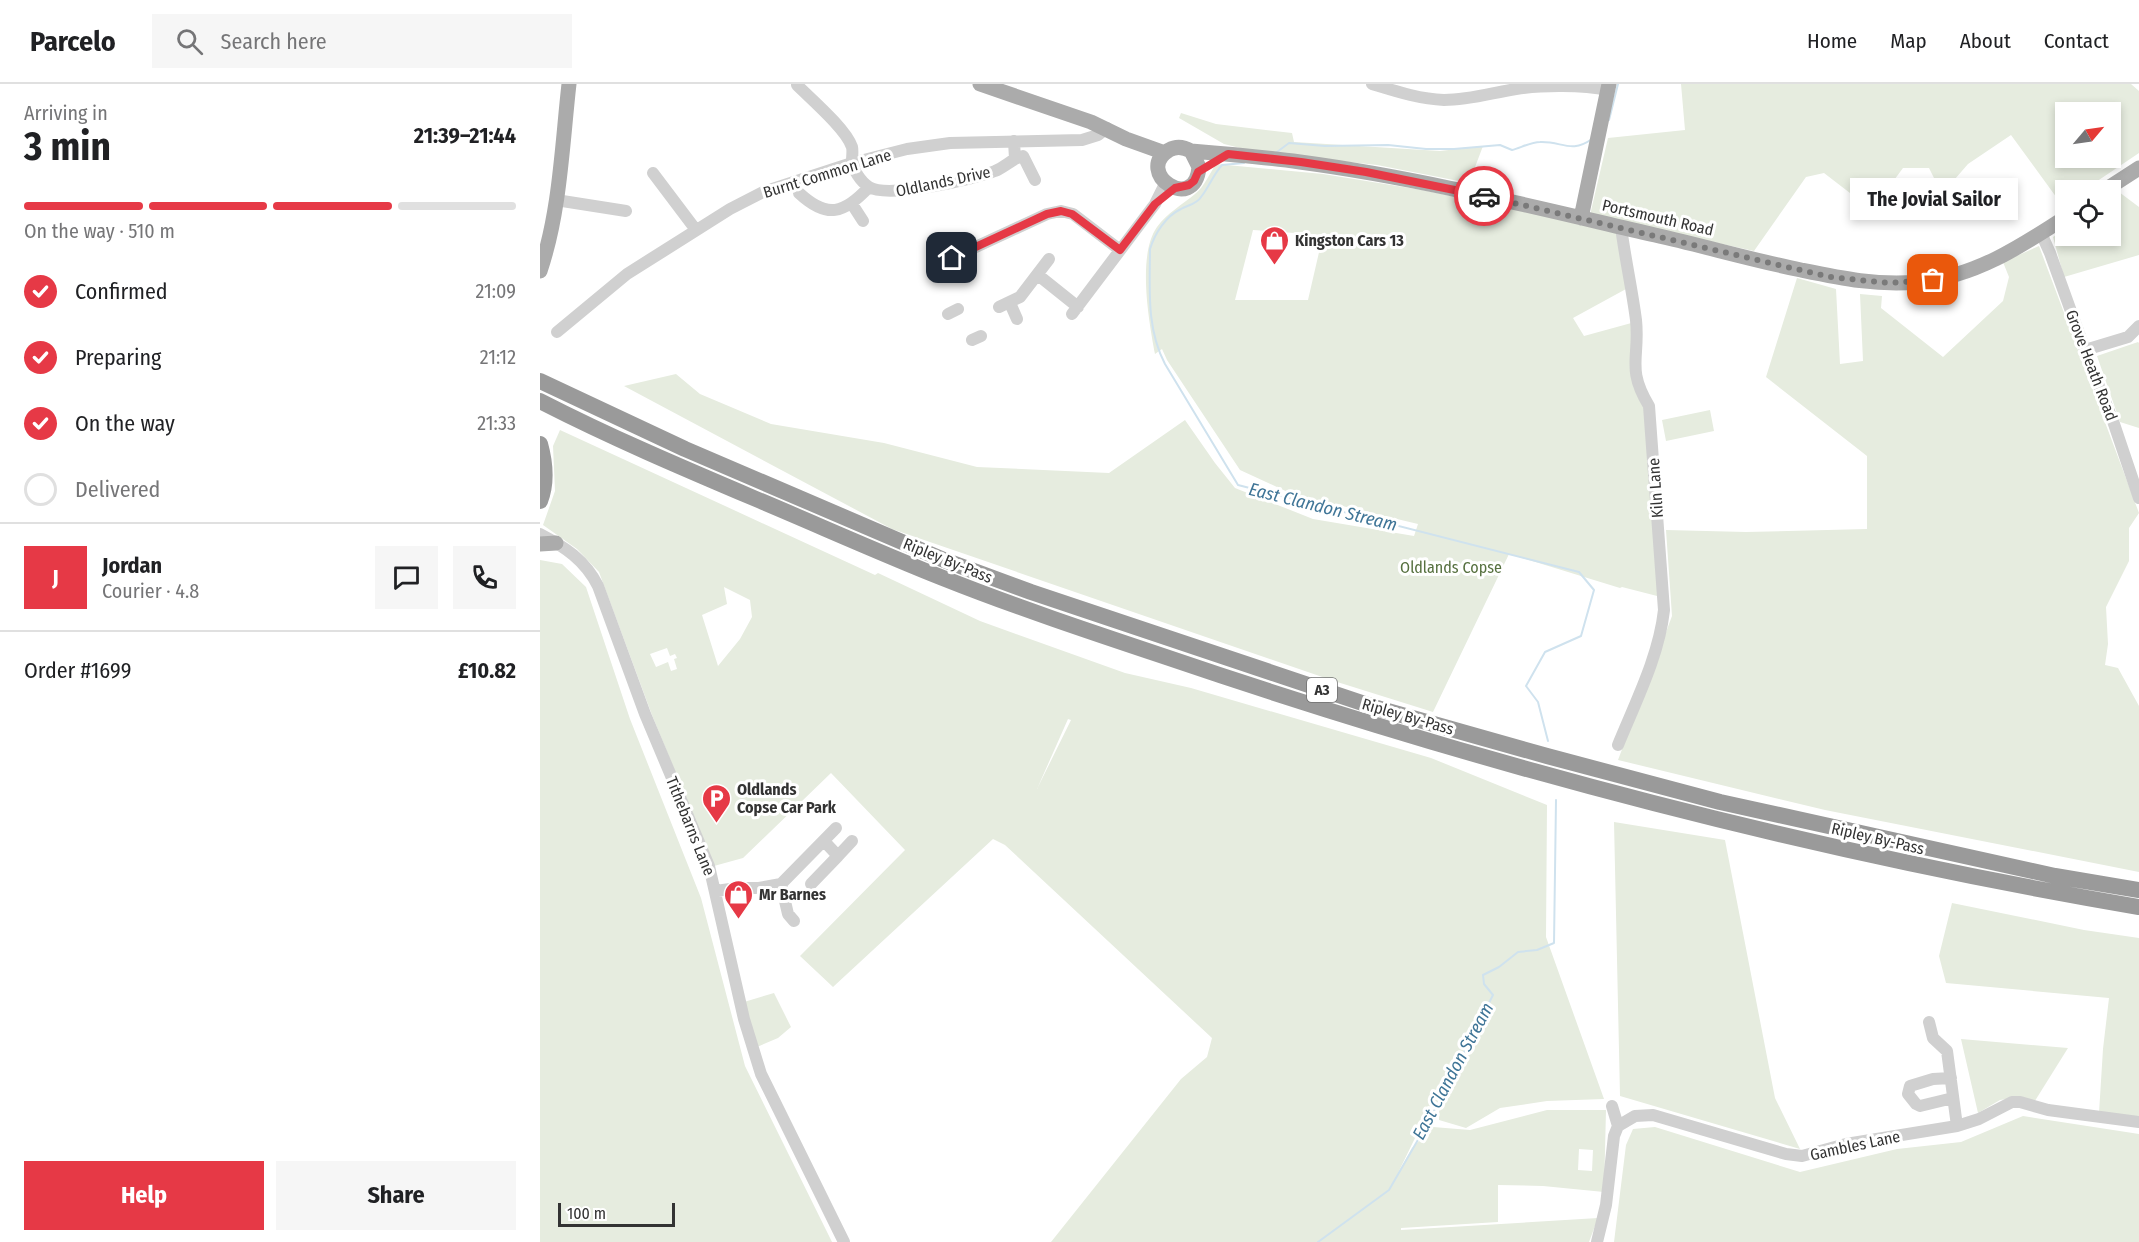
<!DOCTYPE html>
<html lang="en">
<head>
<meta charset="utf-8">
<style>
  :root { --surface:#fff; --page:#f6f6f6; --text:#202124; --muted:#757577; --line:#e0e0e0; --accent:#e63946 }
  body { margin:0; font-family:"Fira Sans Condensed",sans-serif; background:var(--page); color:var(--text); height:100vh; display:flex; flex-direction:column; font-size:22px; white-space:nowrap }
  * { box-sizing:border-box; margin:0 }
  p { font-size:20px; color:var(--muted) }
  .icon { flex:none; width:33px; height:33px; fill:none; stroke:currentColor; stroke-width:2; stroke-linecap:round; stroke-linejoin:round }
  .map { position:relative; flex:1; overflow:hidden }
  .drawer { display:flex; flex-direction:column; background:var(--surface); width:540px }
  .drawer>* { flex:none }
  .needle { width:39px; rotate:61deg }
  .tools { position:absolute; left:1515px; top:18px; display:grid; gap:12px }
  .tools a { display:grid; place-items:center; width:66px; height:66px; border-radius:0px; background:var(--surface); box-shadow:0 3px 9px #0003; font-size:30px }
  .scale { position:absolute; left:18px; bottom:15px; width:117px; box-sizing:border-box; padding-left:6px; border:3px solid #333; border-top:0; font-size:16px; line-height:21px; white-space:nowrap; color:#333; -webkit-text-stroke:4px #fff; paint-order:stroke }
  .pin { position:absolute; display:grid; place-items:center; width:51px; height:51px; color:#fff; margin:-26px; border-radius:12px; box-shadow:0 3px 9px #0006 }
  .courier { position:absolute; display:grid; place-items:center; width:60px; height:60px; margin:-30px; border:4px solid #e63946; border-radius:50%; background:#fff; color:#222; box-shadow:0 2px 8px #0007 }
  .bubble { position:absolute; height:42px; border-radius:0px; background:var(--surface); box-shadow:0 3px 9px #0003; font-size:20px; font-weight:700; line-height:42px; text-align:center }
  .overview em { font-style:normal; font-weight:700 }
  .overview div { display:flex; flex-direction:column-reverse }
  .overview { display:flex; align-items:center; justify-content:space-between; height:102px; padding:0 24px }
  h1 { font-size:39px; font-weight:700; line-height:45px }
  .bar { display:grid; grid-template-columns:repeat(4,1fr); gap:9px 6px; align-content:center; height:72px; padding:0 24px }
  .bar i { height:8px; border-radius:4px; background:var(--line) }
  .bar .current { background:var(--accent) }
  .bar p { grid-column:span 4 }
  .line { display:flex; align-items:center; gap:15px; padding:0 24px; border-top:2px solid var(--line) }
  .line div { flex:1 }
  .round { display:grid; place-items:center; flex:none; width:63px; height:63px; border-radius:0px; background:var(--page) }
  ol { padding:0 24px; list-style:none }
  li { display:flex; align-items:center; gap:18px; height:66px }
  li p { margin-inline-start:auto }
  li .icon { padding:6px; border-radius:50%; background:var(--accent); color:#fff; stroke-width:4 }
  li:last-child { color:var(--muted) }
  li i { width:33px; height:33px; border:3px solid var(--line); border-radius:50% }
  .cta { display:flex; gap:12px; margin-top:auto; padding:12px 24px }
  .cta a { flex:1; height:69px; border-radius:0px; background:var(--accent); color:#fff; font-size:24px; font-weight:700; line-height:69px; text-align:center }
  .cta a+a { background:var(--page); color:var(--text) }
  header { display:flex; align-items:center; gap:36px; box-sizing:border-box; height:84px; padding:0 30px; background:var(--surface); border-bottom:2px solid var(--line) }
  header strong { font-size:28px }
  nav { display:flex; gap:33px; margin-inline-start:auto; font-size:21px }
  .search { width:420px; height:54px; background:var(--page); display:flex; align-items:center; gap:15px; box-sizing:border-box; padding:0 21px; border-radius:0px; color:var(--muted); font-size:22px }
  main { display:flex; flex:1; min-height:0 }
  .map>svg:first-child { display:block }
</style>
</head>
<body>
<header>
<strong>Parcelo</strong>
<div class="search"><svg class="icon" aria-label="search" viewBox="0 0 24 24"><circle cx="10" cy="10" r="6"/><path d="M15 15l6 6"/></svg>Search here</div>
<nav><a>Home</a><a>Map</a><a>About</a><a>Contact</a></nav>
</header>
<main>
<section class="drawer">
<div class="overview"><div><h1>3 min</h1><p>Arriving in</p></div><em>21:39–21:44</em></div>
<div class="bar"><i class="current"></i><i class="current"></i><i class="current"></i><i></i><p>On the way · 510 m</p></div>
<ol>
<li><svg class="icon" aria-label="check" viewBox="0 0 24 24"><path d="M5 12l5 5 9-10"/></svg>Confirmed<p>21:09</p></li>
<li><svg class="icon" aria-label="check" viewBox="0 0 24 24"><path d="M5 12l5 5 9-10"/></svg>Preparing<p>21:12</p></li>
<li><svg class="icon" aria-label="check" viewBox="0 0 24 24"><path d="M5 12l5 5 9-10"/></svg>On the way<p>21:33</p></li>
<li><i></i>Delivered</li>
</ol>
<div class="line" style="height:108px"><b class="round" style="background:var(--accent);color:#fff">J</b><div><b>Jordan</b><p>Courier · 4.8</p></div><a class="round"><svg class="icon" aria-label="chat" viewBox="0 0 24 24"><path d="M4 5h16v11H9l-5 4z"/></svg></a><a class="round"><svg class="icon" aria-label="phone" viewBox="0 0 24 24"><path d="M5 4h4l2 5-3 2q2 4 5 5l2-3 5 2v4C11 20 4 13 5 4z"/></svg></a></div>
<div class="line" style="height:78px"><div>Order #1699</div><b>£10.82</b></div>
<div class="cta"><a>Help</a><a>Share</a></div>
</section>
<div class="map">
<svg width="1599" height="1158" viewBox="0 0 1599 1158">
  <rect width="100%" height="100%" fill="#fff"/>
  <path fill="#e6ecdf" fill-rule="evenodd" d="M1141,0h450l8,7v62l-55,37h-18l-1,13 -3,2 -51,-70 -43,29 -26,30 -13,-26h-26l-31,42 -48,-37 -18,4 -52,74 -164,-36 18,-77 77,-8zM1526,28h44v46h-44z
    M641,29l35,11 76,9 2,9 146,9 43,-5 -14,37 -92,-18 -121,-13 -32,-8 -45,-26z
    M676,80l107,10 99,16 195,41 9,58 -53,29 11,18 51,-14 -2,37 15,47 13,191 -39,-10 -2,1 -111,-34 -76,158 -99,-31 -442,-152 -268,-143 52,-12 24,20 71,30 113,19 93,24 132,6 76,-53 30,43 20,25 78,31 101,17 4,-12 -126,-30 -52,-24 -73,-110 -5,-11 -7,5c-6,-32 -18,-99 2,-127 10,-14 25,-22 38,-33 9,-7 15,-21 21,-30zM713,146l70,5 -15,65h-73z
    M1579,108l20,15v48l-75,22 -11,-40 12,-8 1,7h44l1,-38z
    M1499,162l100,267 -10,15v33l-23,46 2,37 -3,21 13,3 21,38v166l-314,-62 -207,-50 54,-144 -6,-86 80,2 121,-3v-73l-101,-79 31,-99 39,11 4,75 23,-3 -3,-67 22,2 -1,12 62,49 60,-56 6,-24 -6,-15z
    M1598,258l1,1v85l-19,-6 -23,-66z
    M1170,326l4,21 -48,10 -4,-21z
    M20,346l315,145 3,-2 102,48 145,52 66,15 240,70 116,47 -1,132 58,162 -57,2 -47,7 -34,20 -27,-8v-11l-6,-8 -35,72 14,-25 21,-21 37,3 77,-20h59l-2,82 -61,-6 -45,-1v37l-97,6v2l197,-12 -9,24h-538l130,-163 26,-22 5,-19 -207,-193 -12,-6 -160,148 -33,-31 105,-106 -74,-77 -88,85 -29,8 -62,-151 -53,-143 -22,-23 -34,-24 12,-34 -2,-45zM184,503l26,13 2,17 -12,22 -22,27 -16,-51 25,-11zM127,564l3,8 5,-2 2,4 -3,1 3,10 -6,2 -3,-9 -12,5 -6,-13zM528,635l3,1 -34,69zM1039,1065l14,1 -1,21 -14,-1z
    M0,476l22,4 24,23 44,132 71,179 44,168 87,176h-292z
    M1074,738l111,18 50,258 25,51 -180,-53z
    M1412,819l132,27 55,8v180l-40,-5 4,-64 6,-51 -163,-15 -7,-27z
    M234,909l17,34 -13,11 -21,9 -13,-45z
    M1421,955l107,9 -35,56 -13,-7 -20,3 -22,13z
    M1483,1032l116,18v108h-525l12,-97 7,-16 22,-2 145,45 97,-23 64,-7z"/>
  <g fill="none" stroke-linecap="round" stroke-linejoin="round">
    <path stroke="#cfe2ee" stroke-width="2" d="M1069,36l9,-36
      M737,68l12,-9 36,3 63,-1 38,4h28l46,-4 12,5c8,-2 19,-8 28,-8 22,-1 31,12 52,-3
      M704,79l-22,2c-9,10 -13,22 -21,32 -4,7 -13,8 -20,12 -15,7 -26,24 -31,40 0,39 -4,79 15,115l73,121 341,87 15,18 -13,46 -36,16 -19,34 12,16 10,39
      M778,1158l71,-52 41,-71 63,-124 -9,-11 -1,-9 16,-8 19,-15 19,-2 17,-7 2,-143"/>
    <path stroke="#d0d0d0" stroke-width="12" d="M832,0c23,7 47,15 72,16 26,0 47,-7 72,-11 27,-4 66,-4 92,1
      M257,1c14,14 49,44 55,62 1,4 0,9 0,14 1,9 9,21 17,26 19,12 105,-8 126,-16 7,-3 13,-8 20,-12l-1,-18
      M475,75l8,-3 12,24
      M113,89l43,57
      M259,109c28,26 45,21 70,-6
      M16,116l70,11
      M312,120l11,17
      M1501,149l9,20 40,111 23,57 26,77
      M412,174l95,-44 14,-3 12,3 47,36
      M498,191l40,32
      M470,219l7,16
      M459,223l21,-10 29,-38
      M408,230l10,-5
      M532,230l83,-110 10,-20
      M17,248l70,-58 103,-65 33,-17 89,-29 55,-14 43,-6 132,-3 16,-5 9,-7
      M432,256l9,-4
      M1545,266l43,-13 11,-11
      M0,450c25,13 45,26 58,52l47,128 64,152 35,153 17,55 83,168
      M1078,661c18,-44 41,-89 46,-135l-15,-204c-23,-38 -9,-48 -13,-86 -4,-31 -11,-62 -15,-93
      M298,772l14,-15
      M241,800l7,30 6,7
      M271,800l27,-28 -14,-15
      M176,807l21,-3h22l22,-4 55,-56
      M1389,938l4,16 14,13 10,75
      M1411,994l-18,1 -23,7 -2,8 8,10 4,2 33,-8
      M1072,1022l6,20
      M1057,1158l9,-37 8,-69 4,-10 17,-10 18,-1 133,39 16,2 44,-12 111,-18 22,-7 33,-17h8l28,8 91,12"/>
    <path stroke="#ababab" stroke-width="15" d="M440,0l111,38 35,17 39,14
      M651,67l8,16c-4,48 -66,5 -30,-17 7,-4 15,-3 22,1 37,3 73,6 109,11 120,16 238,46 355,73 49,11 97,25 146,35 39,8 77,16 117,12 56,-5 102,-35 148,-65
      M1565,106l34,-22
      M1041,134l28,-134
      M0,187c20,-59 22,-125 29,-187
      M0,460l16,-1"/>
    <path stroke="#9a9a9a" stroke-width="16" d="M0,297l145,68 259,111 87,32 346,116 170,48 173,46 335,74 84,14
      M0,317c70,36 143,67 216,98 62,26 124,54 187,79 73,29 148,54 223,79 317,108 642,194 973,250
      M0,360c5,18 7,39 0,57"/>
  </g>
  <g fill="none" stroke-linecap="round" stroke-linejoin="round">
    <path stroke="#7a7a7a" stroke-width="6" stroke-dasharray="0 10.8" d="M944,112l346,81 59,6 44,-3"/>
    <path stroke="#e63946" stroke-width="8" d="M412,174l95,-44 14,-3 11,3 48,36 35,-46 20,-16 14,-3 5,-4 4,-9 30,-18 73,8 65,10 118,24"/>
  </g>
  <defs>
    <symbol id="shop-pin" viewBox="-11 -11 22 30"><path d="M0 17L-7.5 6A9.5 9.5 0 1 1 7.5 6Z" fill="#e63946" stroke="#fff"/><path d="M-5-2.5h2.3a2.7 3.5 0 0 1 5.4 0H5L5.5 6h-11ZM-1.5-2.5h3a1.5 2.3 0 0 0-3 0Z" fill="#fff"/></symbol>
    <symbol id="parking-pin" viewBox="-11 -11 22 30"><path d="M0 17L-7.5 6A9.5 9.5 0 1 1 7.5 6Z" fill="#e63946" stroke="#fff"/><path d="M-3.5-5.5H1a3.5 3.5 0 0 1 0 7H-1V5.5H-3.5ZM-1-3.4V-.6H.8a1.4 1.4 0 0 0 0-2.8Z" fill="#fff"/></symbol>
  </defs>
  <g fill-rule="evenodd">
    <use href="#shop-pin" x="718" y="140" width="33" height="45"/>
    <use href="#parking-pin" x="160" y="698" width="33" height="45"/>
    <use href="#shop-pin" x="182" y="794" width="33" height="45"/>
  </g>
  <g text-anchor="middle" stroke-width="6" stroke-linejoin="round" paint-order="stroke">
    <rect fill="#fff" stroke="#707070" stroke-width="1.5" x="767" y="594" width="30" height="24" rx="4.5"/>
    <g font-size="15" font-weight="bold" fill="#333">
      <text x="782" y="611">A3</text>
    </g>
    <g font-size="16" fill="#333" stroke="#fff">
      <text transform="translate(287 89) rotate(-17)" y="6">Burnt Common Lane</text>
      <text transform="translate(403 97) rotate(-12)" y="6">Oldlands Drive</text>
      <text transform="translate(1118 133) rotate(13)" y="6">Portsmouth Road</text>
      <text transform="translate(1552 281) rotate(69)" y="6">Grove Heath Road</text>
      <text transform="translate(1115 404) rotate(-94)" y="6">Kiln Lane</text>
      <text transform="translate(408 476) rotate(22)" y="6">Ripley By-Pass</text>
      <text transform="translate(868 632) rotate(16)" y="6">Ripley By-Pass</text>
      <text transform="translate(151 742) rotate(68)" y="6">Tithebarns Lane</text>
      <text transform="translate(1338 754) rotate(13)" y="6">Ripley By-Pass</text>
      <text transform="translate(1315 1061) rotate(-12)" y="6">Gambles Lane</text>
    </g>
    <g font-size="16" font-weight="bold" fill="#333" stroke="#fff" text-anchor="start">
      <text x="755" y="162">Kingston Cars 13</text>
      <text x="197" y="711">Oldlands<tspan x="197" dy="18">Copse Car Park</tspan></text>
      <text x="219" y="816">Mr Barnes</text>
    </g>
    <g font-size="16" fill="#56703f" stroke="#fff">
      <text x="911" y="489">Oldlands Copse</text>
    </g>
    <g font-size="18" font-style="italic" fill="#3f7597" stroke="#fff">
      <text transform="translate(783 423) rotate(14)" y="6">East Clandon Stream</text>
      <text transform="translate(913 987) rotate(-62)" y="6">East Clandon Stream</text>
    </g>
  </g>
</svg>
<div class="tools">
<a><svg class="needle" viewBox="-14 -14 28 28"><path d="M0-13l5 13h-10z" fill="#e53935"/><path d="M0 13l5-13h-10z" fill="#757577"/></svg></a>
<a><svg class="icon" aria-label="locate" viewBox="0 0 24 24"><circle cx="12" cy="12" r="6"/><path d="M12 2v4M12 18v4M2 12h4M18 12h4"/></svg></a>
</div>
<div class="scale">100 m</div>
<div class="pin" style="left:1393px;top:196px;background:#ea580c"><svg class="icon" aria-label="bag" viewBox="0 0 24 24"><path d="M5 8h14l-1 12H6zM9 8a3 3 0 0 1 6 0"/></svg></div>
<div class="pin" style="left:412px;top:174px;background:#1f2937"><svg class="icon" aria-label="home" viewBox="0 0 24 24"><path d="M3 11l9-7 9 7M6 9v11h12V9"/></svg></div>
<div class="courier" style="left:944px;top:112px"><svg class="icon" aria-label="car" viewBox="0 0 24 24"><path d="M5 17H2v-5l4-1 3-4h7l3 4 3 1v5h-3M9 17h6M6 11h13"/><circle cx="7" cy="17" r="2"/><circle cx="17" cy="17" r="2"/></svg></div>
<div class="bubble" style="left:1310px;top:94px;width:168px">The Jovial Sailor</div>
</div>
</main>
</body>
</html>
